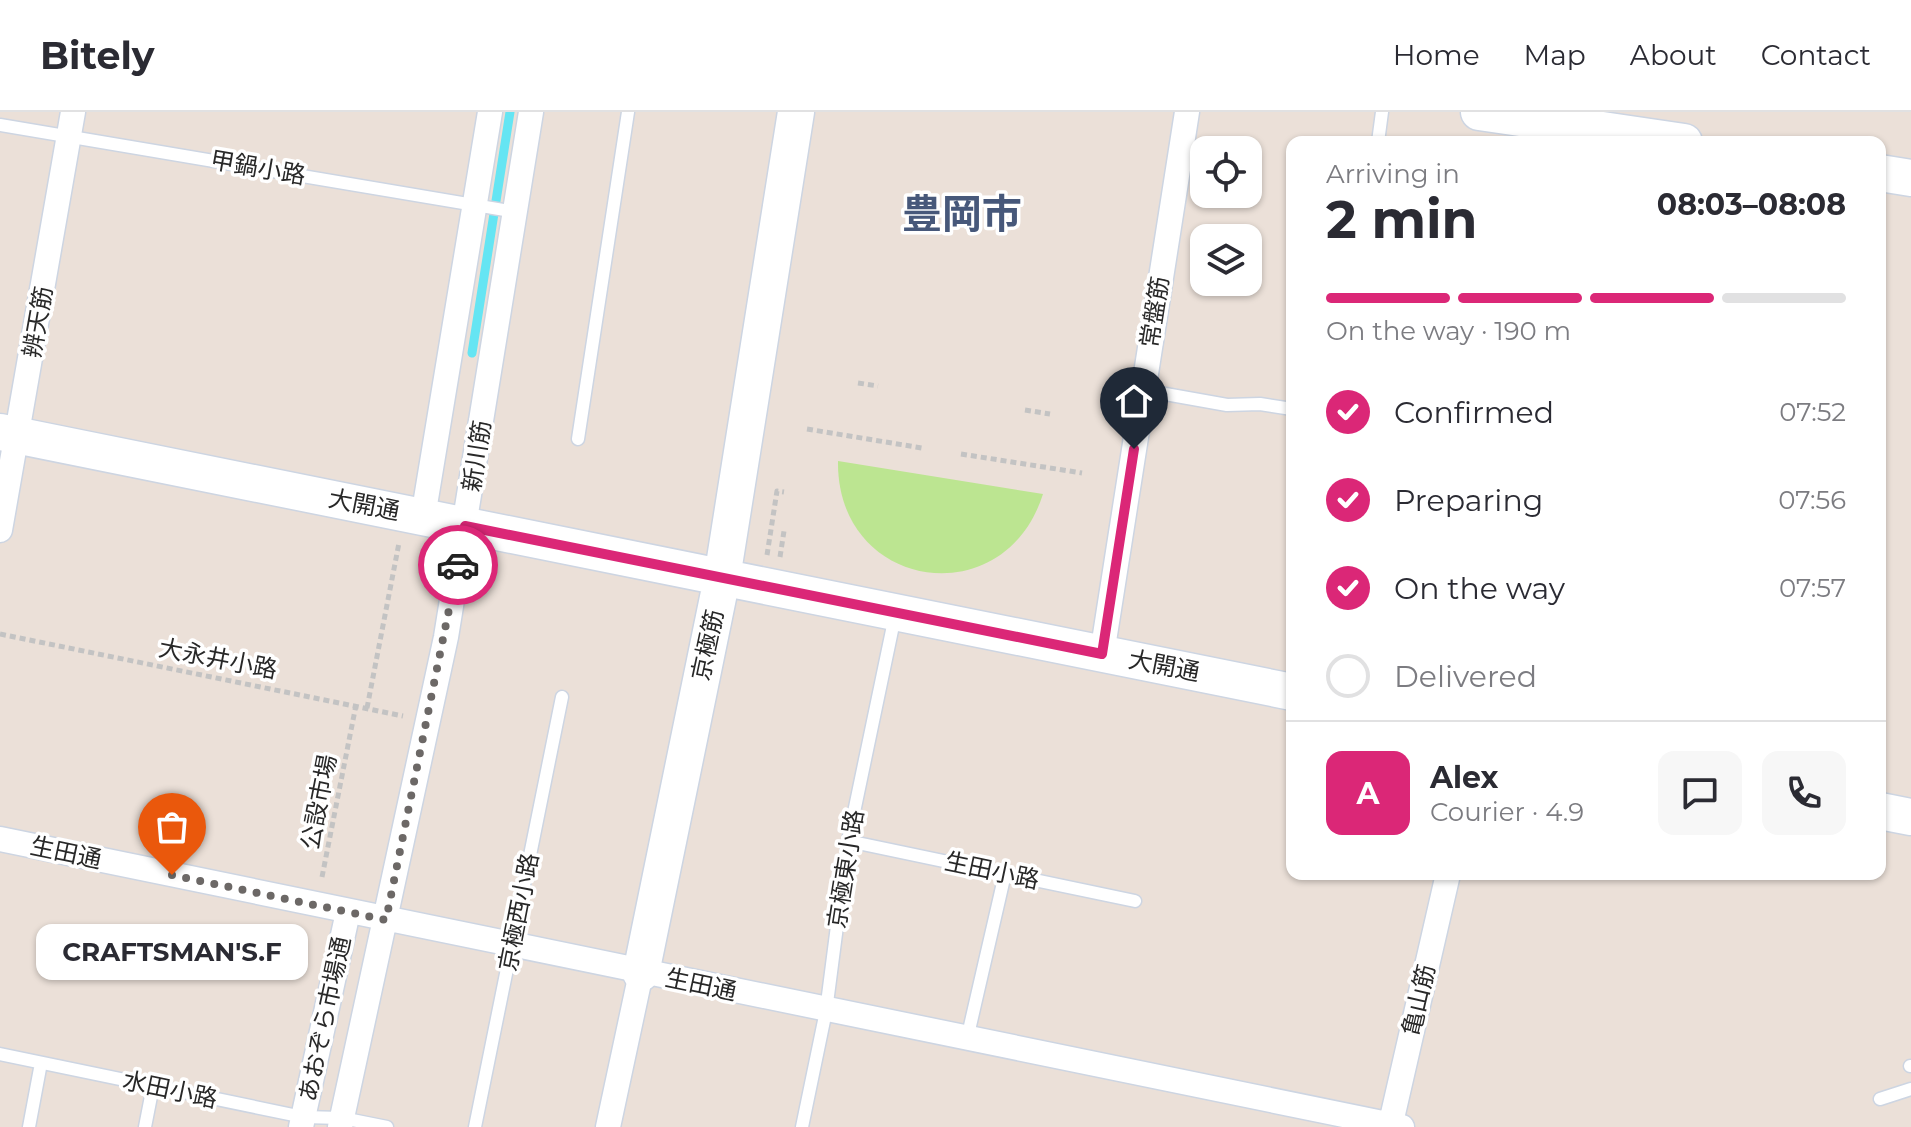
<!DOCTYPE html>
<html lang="en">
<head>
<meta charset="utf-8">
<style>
  :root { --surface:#fff; --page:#f7f7f7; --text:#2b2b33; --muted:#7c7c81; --line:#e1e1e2; --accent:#db2777 }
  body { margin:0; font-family:Montserrat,"Noto Sans JP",sans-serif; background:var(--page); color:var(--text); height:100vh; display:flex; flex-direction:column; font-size:30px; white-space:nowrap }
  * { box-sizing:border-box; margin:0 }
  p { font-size:26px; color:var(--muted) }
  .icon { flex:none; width:44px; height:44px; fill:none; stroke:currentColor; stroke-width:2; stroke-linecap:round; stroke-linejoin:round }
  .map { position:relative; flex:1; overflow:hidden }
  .panel { position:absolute; left:1286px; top:24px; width:600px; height:744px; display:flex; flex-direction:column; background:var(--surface); border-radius:16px; box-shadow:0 2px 6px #0004 }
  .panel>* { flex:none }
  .fabs { position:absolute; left:1190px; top:24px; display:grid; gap:16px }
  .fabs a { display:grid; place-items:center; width:72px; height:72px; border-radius:16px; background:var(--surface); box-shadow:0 2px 6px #0004; font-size:40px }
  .pin { position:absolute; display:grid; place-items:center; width:68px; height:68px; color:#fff; margin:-82px -34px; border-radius:50% 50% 50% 0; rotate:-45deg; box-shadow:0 0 8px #0007 }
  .pin .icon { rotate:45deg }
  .courier { position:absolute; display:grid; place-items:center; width:80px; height:80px; margin:-40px; border:6px solid #db2777; border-radius:50%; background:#fff; color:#222; box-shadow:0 2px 10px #0007 }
  .bubble { position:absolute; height:56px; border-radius:16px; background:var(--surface); box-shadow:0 2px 6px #0004; font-size:26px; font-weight:700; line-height:56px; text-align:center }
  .overview em { font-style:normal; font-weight:700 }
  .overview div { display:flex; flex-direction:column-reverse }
  .overview { display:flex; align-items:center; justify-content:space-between; height:136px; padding:0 40px }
  h1 { font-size:52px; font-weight:700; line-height:60px }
  .bar { display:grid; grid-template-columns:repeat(4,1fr); gap:12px 8px; align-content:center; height:96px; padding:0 40px }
  .bar i { height:10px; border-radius:6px; background:var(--line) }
  .bar .on { background:var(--accent) }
  .bar p { grid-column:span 4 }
  .line { display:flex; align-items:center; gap:20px; padding:0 40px; border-top:2px solid var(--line) }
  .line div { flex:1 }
  .round { display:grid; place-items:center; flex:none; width:84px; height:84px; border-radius:16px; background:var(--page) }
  ol { padding:0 40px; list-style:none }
  li { display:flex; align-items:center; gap:24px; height:88px }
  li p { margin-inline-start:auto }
  li .icon { padding:8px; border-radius:50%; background:var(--accent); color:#fff; stroke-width:4 }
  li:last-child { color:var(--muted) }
  li i { width:44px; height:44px; border:4px solid var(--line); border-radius:50% }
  header { display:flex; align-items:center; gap:48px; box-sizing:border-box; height:112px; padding:0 40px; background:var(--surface); border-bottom:2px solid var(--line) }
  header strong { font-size:38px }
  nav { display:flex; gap:44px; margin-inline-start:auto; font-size:28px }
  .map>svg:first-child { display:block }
</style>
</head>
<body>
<header>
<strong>Bitely</strong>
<nav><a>Home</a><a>Map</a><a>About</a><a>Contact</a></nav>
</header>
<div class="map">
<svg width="1911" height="1015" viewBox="0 0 1911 1015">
  <rect width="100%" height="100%" fill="#ebe0d8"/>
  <path fill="#bce591" d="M838,349l205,33c-39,123 -207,96 -205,-33z"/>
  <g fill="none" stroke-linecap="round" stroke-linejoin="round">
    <path stroke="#65e5f3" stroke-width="9" d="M472,241l38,-241"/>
    <defs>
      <path id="lane" d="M0,13l516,87
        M1378,30l4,-30
        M1143,278l84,15 33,-1 32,5
        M578,327l50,-327
        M848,729l287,60
        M967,927l38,-165
        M0,942l303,63 39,1 45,9
        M1910,954h1
        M1880,987l31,-10
        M29,1015l12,-64
        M145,1015l8,-41
        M475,1015l87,-430
        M802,1015l24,-116 22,-170 47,-225"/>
      <path id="street" d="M423,405l67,-405
        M0,418l73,-418
        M1102,542l85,-542
        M0,727l1402,288
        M301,1015l47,-215
        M340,1015l106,-490 85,-525
        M608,1015l33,-154
        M1390,1015l58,-253"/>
      <path id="secondary" d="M1479,0l205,30
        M1880,61l31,5
        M0,320l1292,260
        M1880,699l31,6
        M641,861l81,-395 74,-466"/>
    </defs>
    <use href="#lane" stroke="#cdd5e2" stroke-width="15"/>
    <use href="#street" stroke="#cdd5e2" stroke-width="27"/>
    <use href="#secondary" stroke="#cdd5e2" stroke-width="39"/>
    <path stroke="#c3c3c3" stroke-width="5" stroke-dasharray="6 4" stroke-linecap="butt" d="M858,271l20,3
      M1025,298l25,4
      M807,317l115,19
      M961,342l121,19
      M767,443l10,-64 7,1
      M780,445l4,-26
      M0,522l403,82
      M367,596l32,-165
      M322,765l34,-172"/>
    <use href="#lane" stroke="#fff" stroke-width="12"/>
    <use href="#street" stroke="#fff" stroke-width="24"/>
    <use href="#secondary" stroke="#fff" stroke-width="36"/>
  </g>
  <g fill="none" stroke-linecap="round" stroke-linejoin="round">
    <path stroke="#6c6866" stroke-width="8" stroke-dasharray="0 14.4" d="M172,763l214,45 72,-355"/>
    <path stroke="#db2777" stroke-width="10" d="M458,453l7,-39 637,128 32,-205"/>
  </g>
  <g text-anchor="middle" stroke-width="7" stroke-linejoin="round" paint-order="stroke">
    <g font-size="24" fill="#282828" stroke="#fff">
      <text transform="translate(258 56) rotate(10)" y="8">甲鍋小路</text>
      <text transform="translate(1155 200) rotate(-81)" y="8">常盤筋</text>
      <text transform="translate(38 210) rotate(-80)" y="8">辨天筋</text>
      <text transform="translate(477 344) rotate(-81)" y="8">新川筋</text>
      <text transform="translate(364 393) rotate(11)" y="8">大開通</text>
      <text transform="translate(708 533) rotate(-78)" y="8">京極筋</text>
      <text transform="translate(218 547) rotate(11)" y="8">大永井小路</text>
      <text transform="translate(1164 554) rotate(11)" y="8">大開通</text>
      <text transform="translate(319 690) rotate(-79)" y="8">公設市場</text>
      <text transform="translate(66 741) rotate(12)" y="8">生田通</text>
      <text transform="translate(846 757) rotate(-81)" y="8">京極東小路</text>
      <text transform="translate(992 759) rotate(12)" y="8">生田小路</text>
      <text transform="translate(519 800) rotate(-79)" y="8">京極西小路</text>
      <text transform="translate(701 873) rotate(12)" y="8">生田通</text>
      <text transform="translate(1419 888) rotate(-77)" y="8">亀山筋</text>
      <text transform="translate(325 907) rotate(-78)" y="8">あおぞら市場通</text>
      <text transform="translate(170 978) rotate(12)" y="8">水田小路</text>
    </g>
    <g font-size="40" font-weight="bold" fill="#47587a" stroke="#fff">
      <text x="962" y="116">豊岡市</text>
    </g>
  </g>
</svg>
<div class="fabs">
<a><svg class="icon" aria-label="locate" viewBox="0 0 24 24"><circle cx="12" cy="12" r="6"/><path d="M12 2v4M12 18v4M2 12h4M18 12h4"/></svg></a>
<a><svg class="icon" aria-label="layers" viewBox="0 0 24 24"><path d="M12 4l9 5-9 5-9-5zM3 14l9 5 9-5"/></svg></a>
</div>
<div class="pin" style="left:172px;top:763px;background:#ea580c"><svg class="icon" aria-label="bag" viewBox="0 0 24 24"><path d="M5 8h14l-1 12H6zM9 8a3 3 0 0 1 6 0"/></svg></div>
<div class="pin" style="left:1134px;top:337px;background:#1f2937"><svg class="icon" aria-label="home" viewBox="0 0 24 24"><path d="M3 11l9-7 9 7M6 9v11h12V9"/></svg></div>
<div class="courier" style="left:458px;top:453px"><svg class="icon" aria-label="car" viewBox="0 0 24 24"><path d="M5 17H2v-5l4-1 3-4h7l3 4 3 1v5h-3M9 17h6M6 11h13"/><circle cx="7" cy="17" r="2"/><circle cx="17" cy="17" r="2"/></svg></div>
<div class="bubble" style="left:36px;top:812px;width:272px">CRAFTSMAN'S.F</div>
<section class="panel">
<div class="overview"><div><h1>2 min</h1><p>Arriving in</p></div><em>08:03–08:08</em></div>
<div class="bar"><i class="on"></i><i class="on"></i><i class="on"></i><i></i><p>On the way · 190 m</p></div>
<ol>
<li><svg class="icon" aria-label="check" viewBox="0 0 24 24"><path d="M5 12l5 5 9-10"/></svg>Confirmed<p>07:52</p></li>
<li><svg class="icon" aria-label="check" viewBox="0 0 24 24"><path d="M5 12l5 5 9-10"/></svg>Preparing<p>07:56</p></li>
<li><svg class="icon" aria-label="check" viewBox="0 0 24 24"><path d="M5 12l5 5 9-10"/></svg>On the way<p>07:57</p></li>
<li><i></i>Delivered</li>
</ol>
<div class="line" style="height:144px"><b class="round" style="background:var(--accent);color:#fff">A</b><div><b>Alex</b><p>Courier · 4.9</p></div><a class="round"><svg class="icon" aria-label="chat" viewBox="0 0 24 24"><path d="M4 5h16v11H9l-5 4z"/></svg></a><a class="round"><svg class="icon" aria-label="phone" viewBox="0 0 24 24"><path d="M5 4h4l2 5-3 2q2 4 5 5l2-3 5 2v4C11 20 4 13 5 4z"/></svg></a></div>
</section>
</div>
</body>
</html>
